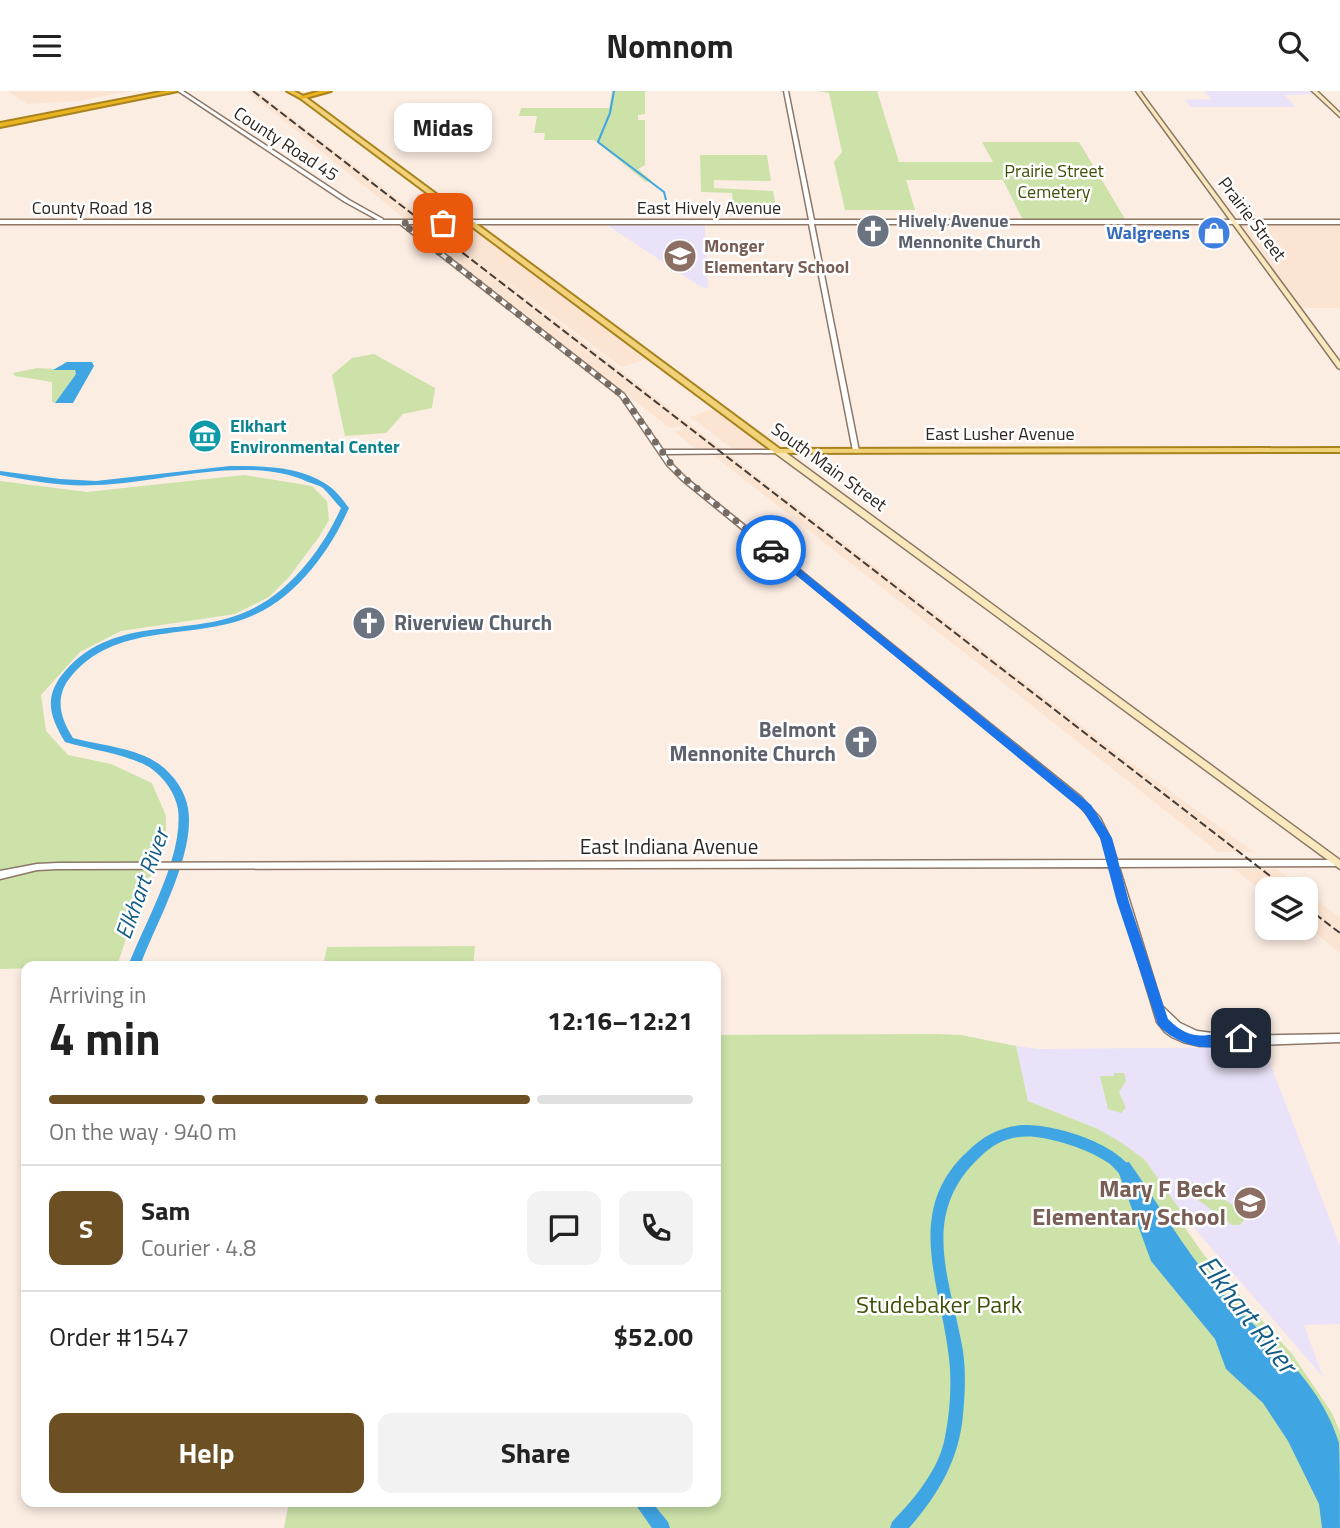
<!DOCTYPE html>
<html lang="en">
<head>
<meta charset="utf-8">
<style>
  :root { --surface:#fff; --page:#f2f2f2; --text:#222; --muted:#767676; --line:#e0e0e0; --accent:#6c5023 }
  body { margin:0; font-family:"Titillium Web",sans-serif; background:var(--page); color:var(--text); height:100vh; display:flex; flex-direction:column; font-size:26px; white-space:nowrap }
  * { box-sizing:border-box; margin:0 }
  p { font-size:23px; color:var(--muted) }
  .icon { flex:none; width:38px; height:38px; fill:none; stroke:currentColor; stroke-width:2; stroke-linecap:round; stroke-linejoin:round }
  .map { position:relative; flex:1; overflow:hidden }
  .drawer { position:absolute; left:21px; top:870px; width:700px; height:546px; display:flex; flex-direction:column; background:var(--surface); border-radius:14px; box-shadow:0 4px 10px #0003 }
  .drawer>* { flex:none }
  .controls { position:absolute; left:1255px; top:786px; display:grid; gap:14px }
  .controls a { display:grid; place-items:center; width:63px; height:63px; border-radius:14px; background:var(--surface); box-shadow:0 4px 10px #0003; font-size:35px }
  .pin { position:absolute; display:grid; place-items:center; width:60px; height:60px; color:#fff; margin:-30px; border-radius:14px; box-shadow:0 4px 10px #0006 }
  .courier { position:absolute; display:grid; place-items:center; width:70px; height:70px; margin:-35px; border:5px solid #1a73e8; border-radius:50%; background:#fff; color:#222; box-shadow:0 2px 9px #0007 }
  .bubble { position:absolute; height:49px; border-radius:14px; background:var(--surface); box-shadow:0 4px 10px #0003; font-size:23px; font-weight:700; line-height:49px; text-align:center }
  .head em { font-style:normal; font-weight:700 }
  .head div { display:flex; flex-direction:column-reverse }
  .head { display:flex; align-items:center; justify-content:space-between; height:119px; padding:0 28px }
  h1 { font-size:46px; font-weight:700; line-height:52px }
  .bar { display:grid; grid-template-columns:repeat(4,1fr); gap:10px 7px; align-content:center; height:84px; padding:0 28px }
  .bar i { height:9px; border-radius:5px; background:var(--line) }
  .bar .current { background:var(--accent) }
  .bar p { grid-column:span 4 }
  .line { display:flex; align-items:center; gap:18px; padding:0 28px; border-top:2px solid var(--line) }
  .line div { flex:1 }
  .round { display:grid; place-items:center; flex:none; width:74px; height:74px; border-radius:14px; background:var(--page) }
  .button { display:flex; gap:14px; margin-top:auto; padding:14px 28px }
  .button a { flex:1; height:80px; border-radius:14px; background:var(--accent); color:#fff; font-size:28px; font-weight:700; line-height:80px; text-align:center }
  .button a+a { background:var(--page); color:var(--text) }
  header { display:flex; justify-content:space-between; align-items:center; height:91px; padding:0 28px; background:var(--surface); font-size:32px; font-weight:700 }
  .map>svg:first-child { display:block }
</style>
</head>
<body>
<header><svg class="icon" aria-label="menu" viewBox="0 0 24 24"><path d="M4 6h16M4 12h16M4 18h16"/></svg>Nomnom<svg class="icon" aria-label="search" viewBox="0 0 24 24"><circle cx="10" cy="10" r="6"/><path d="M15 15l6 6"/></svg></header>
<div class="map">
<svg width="1340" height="1437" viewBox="0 0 1340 1437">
  <rect width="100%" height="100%" fill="#fcede3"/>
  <path fill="#fce4d2" d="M8,0h123l-52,10 -52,3z
    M247,0h10l169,129h-20z
    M1240,133h100v84h-39z
    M413,134h55l181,133 -27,9 -139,-103 239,185 -25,1 -22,-18 9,-2 -4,-4 -10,2 -259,-201z
    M716,317l51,39 -33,3 -44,-33z
    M713,364h17l385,296 139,101h-36z
    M1234,778h43l26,20h-36v6z
    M1306,800l34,27v35l-34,-28z"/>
  <path fill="#eae2f8" d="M1204,0h108l3,3 -30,1 10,12h-104l-6,-7 26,-1z
    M607,134h98l3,63 -7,-1z
    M1016,955l23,3 225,-2 76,199v78l-36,1 19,52 -135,-156 -43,-61 -47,-31 -70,-28z"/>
  <path fill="#cce2a8" d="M612,0h33v23l-7,1v5h7v45l-7,4 14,12 -6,1 -52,-42h-50l1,-7h-11l3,-17h-18l2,-8h88z
    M818,0h59l22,71h94l-11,-20h97l46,77 -102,1 -20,-40h-97l9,30h-70l-11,-48 8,-10 -13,-59z
    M700,64h67l4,26 -57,-1v8l59,3 3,16h-43l-1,-14 -31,-1z
    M374,263l61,34 -3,20 -29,6 -17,19 -41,3 -13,-61 20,-17z
    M37,277l38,2 1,4 -21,29 -3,-1v-20l-37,-6 -2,-3z
    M244,384l68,11 15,15 2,19 -10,17 -30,40 -20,20 -34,17 -114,17 -41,21 -39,43 5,36 22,24 43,9 41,19 14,33v28l-28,58 -21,64 -117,3v-488l87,11z
    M475,855l-2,20h-150l4,-19z
    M934,943l27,1 55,11 12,55 70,28 24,14 23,17 43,61 -5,4 21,30 88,99 40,59 8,19v96h-1056l5,-26 427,-1v-466z
    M1114,982h10l2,8 -7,11 7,16 -5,5 -13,-4 -8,-33h14z
    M1192,1091l25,18 4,-3 21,15 2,8 -4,5h-8l-46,-34z"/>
  <path fill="#40a5e3" d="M67,271h25l2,4 -21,37h-18l21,-29 -1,-4h-22z
    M1129,1071c25,35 46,72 72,106 45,58 116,101 138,175 1,22 1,61 1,85h-18l-3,-24 -31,-63 -25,-38 -37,-34 -11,-30 -64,-78 -34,-93 4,-5z"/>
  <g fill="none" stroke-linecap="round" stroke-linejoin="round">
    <path stroke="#40a5e3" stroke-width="2" d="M614,0l-4,22 -12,29 66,50 4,16"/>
    <path fill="#40a5e3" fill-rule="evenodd" d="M230,375c33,0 68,0 96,18 9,5 17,16 23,24 -18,41 -51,87 -93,106 -59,28 -135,6 -183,60 -19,21 -14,42 0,64 26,7 64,10 86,26 15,11 26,27 29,44 8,46 -32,115 -48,158h-12c17,-44 56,-110 50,-157 -3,-16 -13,-30 -26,-40 -22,-15 -61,-19 -87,-27 -16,-27 -22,-46 1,-72 51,-57 124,-31 184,-60 41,-19 73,-62 91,-102 -6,-6 -12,-14 -18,-20 -4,-3 -10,-4 -15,-6 -60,-28 -148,1 -212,3 -32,2 -64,-4 -96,-10v-4l60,8 36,2z
      M1023,1034c31,-1 96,18 111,48l-2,4 -5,2c-8,-3 -12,-12 -20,-17 -18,-12 -43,-20 -64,-24 -25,-5 -46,2 -63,19 -62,58 -29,123 -17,194 3,21 2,43 0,64 -4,45 -25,80 -54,113h-19l2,-6c22,-23 47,-52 53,-85 5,-25 7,-53 4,-79 -8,-73 -46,-147 18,-206 16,-16 33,-25 56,-27z
      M633,1410h18l17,21 2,6h-18z"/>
    <defs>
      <path id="tertiary" d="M178,0h5l166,109 34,19v1h426l-25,-129h4l26,129h526v4h-526l45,227 -3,2 -3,-2 -44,-227h-403l218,170 39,56h117v2l-2,1 -113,1 6,9 15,15 395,319 19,21 10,20 7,22h223v6l-221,1 43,139 18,17 17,8 39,5 104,-2v8l-81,3 -33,-1 -26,2 -17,-4 -11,-5 -7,-5 -8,-10 -47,-155 -1052,2 -21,1 -37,9v-8l37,-7 21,-1 1050,-3 -6,-22 -8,-16 -19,-21 -393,-321 -15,-15 -47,-69 -220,-172h-400v-4h378l-33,-18z"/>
      <path id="secondary" d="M1136,0h4l200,271v7l-2,-1z
        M1312,0h5l23,22v4z
        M775,358h6l559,411v9l-565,-416z"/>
      <path id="primary" d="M300,5h4l476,353 560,-1v4l-565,1 -475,-355z"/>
      <path id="trunk" d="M287,0h7l11,6 -5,1z"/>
      <path id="motorway" d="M166,0h12l-178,36v-4z
        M320,0h11l-29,8 -3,-2z"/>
    </defs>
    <use href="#tertiary" stroke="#8c7767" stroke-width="3"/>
    <use href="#secondary" stroke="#8c7767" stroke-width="3"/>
    <use href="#primary" stroke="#a8821f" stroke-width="4"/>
    <use href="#trunk" stroke="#a8821f" stroke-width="4"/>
    <use href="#motorway" stroke="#a8821f" stroke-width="4"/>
    <use href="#tertiary" fill="#fff" fill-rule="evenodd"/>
    <use href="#secondary" fill="#f8e8bc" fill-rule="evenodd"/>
    <use href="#primary" fill="#f2d279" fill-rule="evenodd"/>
    <use href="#trunk" fill="#eec34c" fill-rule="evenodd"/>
    <use href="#motorway" fill="#e9b41f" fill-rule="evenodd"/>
    <path stroke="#453c35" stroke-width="2" stroke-dasharray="8 3.5" stroke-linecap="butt" d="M253,0l1034,798
      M1306,816l34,26"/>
  </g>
  <path fill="#1a73e8" d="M768,457h6l317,257 21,33 17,64 39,117c32,32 47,6 78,15v8c-31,11 -65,7 -88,-17l-41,-123 -17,-64 -17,-27 -315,-259z"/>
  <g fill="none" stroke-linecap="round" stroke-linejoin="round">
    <path stroke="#776c64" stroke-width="7" stroke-dasharray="0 12.6" d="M443,132h-41l220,172 54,76 95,79"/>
  </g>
  <defs>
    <symbol id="church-disc" viewBox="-11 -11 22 22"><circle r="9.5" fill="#6b7280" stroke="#fff"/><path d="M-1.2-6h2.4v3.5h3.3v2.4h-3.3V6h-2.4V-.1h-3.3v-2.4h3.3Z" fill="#fff"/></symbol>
    <symbol id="shop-disc" viewBox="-11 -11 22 22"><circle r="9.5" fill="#3f7fe0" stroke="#fff"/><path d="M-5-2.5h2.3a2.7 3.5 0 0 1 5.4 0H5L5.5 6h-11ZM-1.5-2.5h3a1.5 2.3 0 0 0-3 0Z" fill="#fff"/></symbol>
    <symbol id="school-disc" viewBox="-11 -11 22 22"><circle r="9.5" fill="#8d6e63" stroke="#fff"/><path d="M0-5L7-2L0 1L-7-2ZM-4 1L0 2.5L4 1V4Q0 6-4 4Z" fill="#fff"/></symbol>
    <symbol id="museum-disc" viewBox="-11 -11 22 22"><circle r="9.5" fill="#0f9aa8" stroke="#fff"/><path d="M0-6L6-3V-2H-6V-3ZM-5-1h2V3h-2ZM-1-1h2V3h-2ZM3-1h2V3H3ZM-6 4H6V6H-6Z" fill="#fff"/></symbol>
  </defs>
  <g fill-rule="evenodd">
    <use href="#church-disc" x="854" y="121" width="38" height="38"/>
    <use href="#shop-disc" x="1195" y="123" width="38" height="38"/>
    <use href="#school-disc" x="661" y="146" width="38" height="38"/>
    <use href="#museum-disc" x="186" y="326" width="38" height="38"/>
    <use href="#church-disc" x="350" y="513" width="38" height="38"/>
    <use href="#church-disc" x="842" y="632" width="38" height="38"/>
    <use href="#school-disc" x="1231" y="1093" width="38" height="38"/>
  </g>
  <g text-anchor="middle" stroke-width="5" stroke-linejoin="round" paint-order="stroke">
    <g font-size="18" fill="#2f2620" stroke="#fff">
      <text transform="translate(286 53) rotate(33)" y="6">County Road 45</text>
      <text x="92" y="123">County Road 18</text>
      <text x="709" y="123">East Hively Avenue</text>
      <text transform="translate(1252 128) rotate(53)" y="6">Prairie Street</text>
      <text x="1000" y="349">East Lusher Avenue</text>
      <text transform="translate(829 376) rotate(36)" y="6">South Main Street</text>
    </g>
    <g font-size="18" fill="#3c5007" stroke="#fff">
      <text x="1054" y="86">Prairie Street<tspan x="1054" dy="21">Cemetery</tspan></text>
    </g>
    <g font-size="18" font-weight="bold" fill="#5b616d" stroke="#fff" text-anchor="start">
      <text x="898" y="136">Hively Avenue<tspan x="898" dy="21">Mennonite Church</tspan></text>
    </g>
    <g font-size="18" font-weight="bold" fill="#366cbe" stroke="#fff" text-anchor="end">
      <text x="1190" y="148">Walgreens</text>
    </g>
    <g font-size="18" font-weight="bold" fill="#785e54" stroke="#fff" text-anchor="start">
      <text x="704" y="161">Monger<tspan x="704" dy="21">Elementary School</tspan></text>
    </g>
    <g font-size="18" font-weight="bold" fill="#0d838f" stroke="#fff" text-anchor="start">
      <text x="230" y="341">Elkhart<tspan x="230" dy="21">Environmental Center</tspan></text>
    </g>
    <g font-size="21" font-weight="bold" fill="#5b616d" stroke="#fff" text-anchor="start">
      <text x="394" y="539">Riverview Church</text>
      <text x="836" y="646" text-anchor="end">Belmont<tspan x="836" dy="24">Mennonite Church</tspan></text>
    </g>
    <g font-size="21" fill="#2f2620" stroke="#fff">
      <text x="669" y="763">East Indiana Avenue</text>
    </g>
    <g font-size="23" font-style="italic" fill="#125c86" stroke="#fff">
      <text transform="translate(142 793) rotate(-70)" y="8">Elkhart River</text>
    </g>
    <g font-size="24" font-weight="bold" fill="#785e54" stroke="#fff" text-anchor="end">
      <text x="1226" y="1106">Mary F Beck<tspan x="1226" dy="28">Elementary School</tspan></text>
    </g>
    <g font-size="24" fill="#3c5007" stroke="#fff">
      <text x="939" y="1222">Studebaker Park</text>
    </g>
    <g font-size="28" font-style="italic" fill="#125c86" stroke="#fff">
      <text transform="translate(1248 1223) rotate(52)" y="10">Elkhart River</text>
    </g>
  </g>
</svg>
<div class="controls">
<a><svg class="icon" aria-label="layers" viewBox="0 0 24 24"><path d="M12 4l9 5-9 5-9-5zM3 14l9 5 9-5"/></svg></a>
</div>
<div class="pin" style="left:443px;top:132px;background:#ea580c"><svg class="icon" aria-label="bag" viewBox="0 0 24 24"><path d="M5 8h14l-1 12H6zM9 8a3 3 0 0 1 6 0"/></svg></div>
<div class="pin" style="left:1241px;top:947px;background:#1f2937"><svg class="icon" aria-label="home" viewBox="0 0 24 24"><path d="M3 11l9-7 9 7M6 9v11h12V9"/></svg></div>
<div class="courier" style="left:771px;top:459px"><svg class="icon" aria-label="car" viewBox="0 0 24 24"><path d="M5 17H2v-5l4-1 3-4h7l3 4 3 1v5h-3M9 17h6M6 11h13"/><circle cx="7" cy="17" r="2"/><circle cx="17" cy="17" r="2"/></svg></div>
<div class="bubble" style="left:394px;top:12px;width:98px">Midas</div>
<section class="drawer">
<div class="head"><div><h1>4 min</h1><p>Arriving in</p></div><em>12:16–12:21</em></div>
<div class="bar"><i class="current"></i><i class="current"></i><i class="current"></i><i></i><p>On the way · 940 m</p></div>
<div class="line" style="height:126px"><b class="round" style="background:var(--accent);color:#fff">S</b><div><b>Sam</b><p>Courier · 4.8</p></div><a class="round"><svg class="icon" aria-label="chat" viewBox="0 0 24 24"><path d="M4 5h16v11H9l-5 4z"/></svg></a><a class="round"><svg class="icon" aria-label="phone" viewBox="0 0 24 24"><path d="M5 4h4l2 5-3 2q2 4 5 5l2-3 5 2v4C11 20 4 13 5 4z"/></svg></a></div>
<div class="line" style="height:91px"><div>Order #1547</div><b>$52.00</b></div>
<div class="button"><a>Help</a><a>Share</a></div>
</section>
</div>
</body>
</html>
